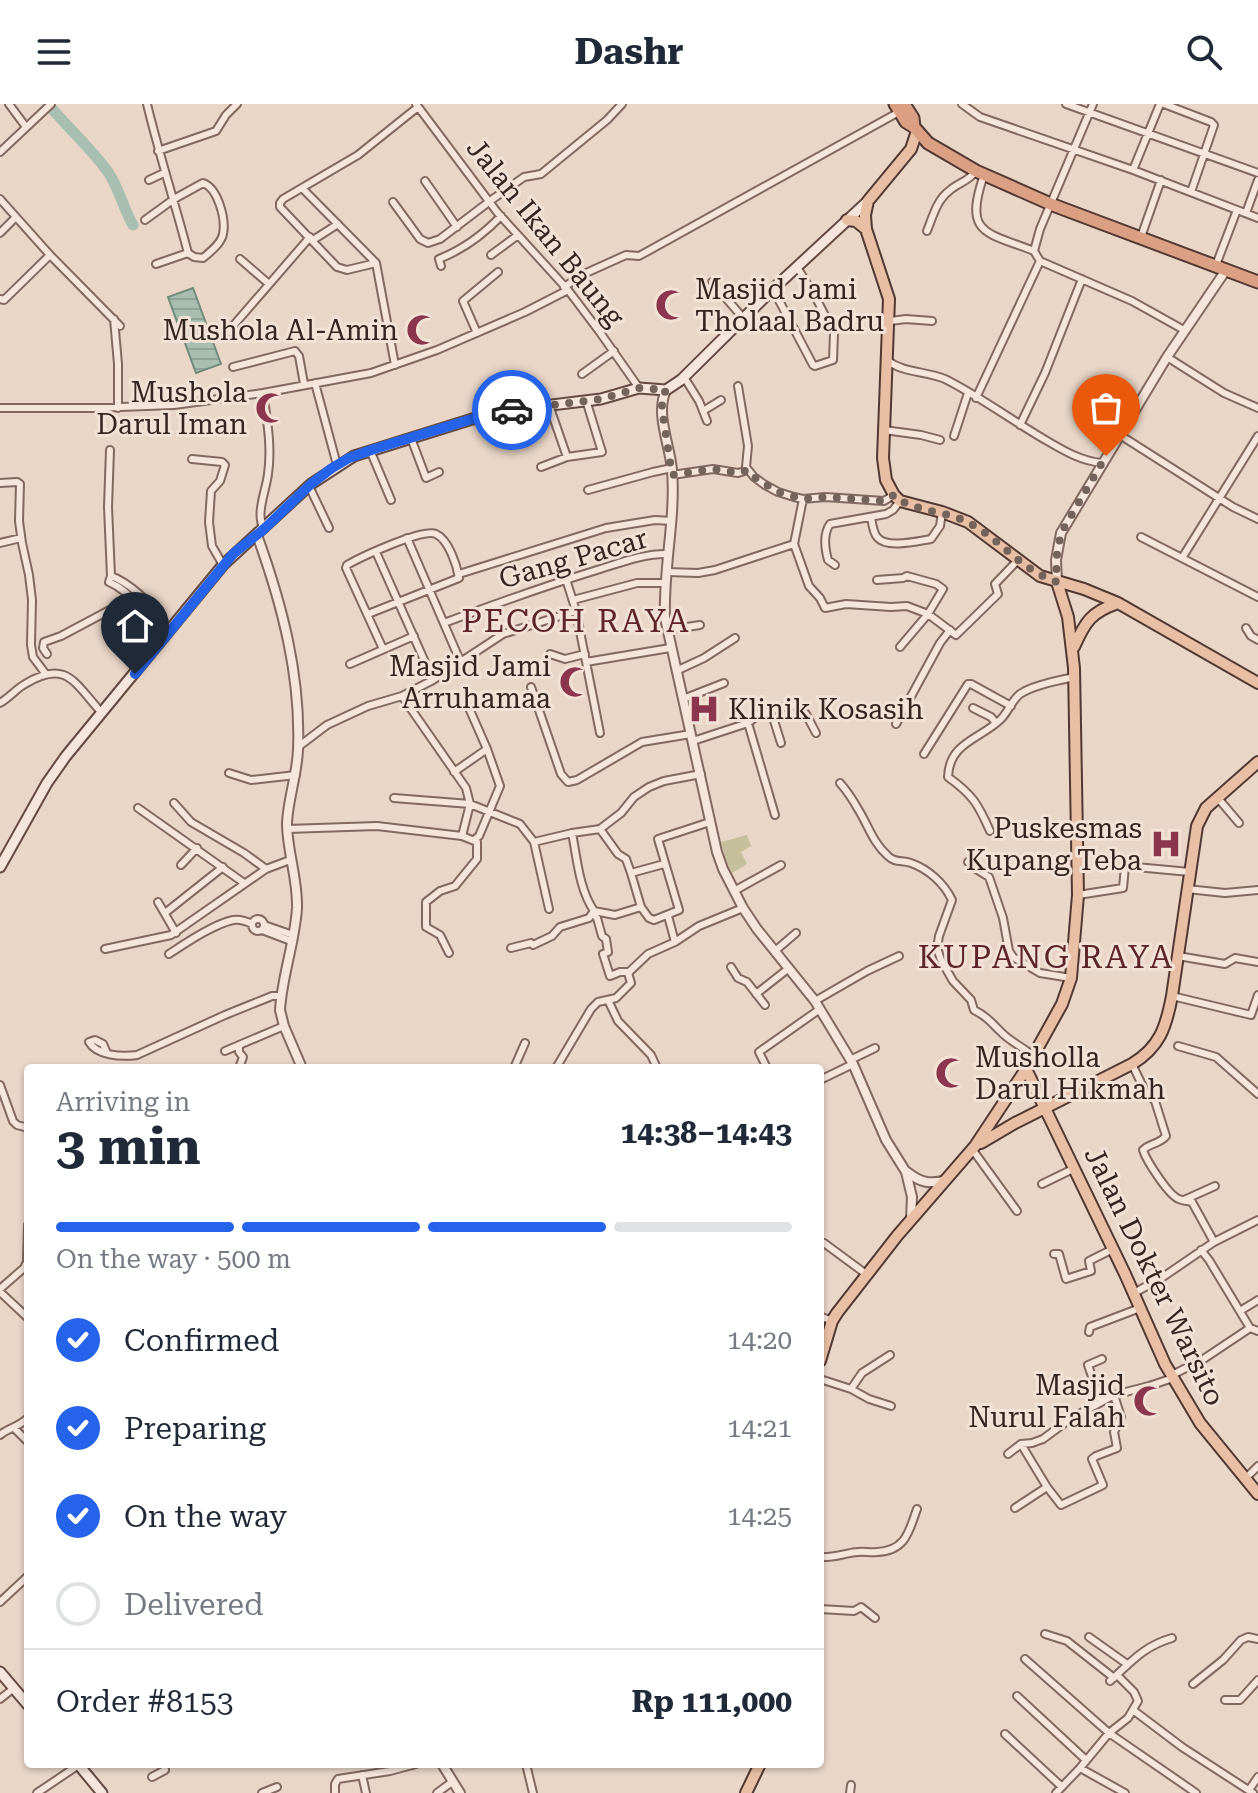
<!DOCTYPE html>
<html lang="en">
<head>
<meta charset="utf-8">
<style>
  :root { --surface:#fff; --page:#f6f6f7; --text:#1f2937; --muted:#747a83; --line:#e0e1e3; --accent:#2563eb }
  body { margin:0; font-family:"Roboto Serif",serif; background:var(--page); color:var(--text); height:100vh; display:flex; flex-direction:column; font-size:30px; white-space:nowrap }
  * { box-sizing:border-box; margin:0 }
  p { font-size:26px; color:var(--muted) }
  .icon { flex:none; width:44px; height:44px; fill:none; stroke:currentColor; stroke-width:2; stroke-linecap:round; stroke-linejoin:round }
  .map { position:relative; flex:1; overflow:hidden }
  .sheet { position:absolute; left:24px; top:960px; width:800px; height:704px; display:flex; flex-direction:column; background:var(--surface); border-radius:8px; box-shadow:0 2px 6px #0004 }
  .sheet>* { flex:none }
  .pin { position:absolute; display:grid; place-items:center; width:68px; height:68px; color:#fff; margin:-82px -34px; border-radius:50% 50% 50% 0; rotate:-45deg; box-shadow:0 0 8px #0007 }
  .pin .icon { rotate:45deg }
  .courier { position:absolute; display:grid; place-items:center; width:80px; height:80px; margin:-40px; border:6px solid #2563eb; border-radius:50%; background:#fff; color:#222; box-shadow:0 2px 10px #0007 }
  .summary em { font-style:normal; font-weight:700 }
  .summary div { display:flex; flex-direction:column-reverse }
  .summary { display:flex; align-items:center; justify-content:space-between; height:136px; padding:0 32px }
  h1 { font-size:52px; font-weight:700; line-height:60px }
  .bar { display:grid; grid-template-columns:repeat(4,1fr); gap:12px 8px; align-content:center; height:96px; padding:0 32px }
  .bar i { height:10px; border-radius:6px; background:var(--line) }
  .bar .on { background:var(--accent) }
  .bar p { grid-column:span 4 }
  .line { display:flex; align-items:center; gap:20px; padding:0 32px; border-top:2px solid var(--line) }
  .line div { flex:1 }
  ol { padding:0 32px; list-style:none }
  li { display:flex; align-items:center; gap:24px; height:88px }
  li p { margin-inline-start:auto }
  li .icon { padding:8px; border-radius:50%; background:var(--accent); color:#fff; stroke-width:4 }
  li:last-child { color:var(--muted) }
  li i { width:44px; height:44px; border:4px solid var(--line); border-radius:50% }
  header { display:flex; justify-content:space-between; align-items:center; height:104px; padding:0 32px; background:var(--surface); font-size:36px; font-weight:700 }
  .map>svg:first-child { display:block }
</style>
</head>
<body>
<header><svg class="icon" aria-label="menu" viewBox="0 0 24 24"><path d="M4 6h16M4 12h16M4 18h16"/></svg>Dashr<svg class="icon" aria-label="search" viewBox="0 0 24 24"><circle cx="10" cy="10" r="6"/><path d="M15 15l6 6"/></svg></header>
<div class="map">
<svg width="1258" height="1689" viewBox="0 0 1258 1689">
  <defs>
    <pattern id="park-tufts" width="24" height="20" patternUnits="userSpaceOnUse" patternTransform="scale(2)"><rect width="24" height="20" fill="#c6bf9c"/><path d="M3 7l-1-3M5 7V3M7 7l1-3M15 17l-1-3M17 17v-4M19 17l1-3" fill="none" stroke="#aba486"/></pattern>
    <pattern id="water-rules" width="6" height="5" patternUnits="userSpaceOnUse" patternTransform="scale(2)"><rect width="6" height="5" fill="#a8beb1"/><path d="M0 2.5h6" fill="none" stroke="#91a398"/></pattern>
  </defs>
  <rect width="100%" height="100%" fill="#e9d6c7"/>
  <path fill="url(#park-tufts)" d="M747,731l4,11 -10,6 6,12 -15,9 -5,-10 -6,-21z"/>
  <path fill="url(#water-rules)" stroke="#708b7c" stroke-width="2" d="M193,184l28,76 -25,9 -28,-76z"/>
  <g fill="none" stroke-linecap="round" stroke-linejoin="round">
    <path stroke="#a8beb1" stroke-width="11" d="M48,0c19,23 42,43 60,68 11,16 15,36 25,53"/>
    <defs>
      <path id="minor" d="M9,0l17,23
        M147,0c12,50 28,99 41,149
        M416,0l81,108 71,78 31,41 40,57
        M962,0l18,13 153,53 125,48
        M1066,0l192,69
        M1093,0l-53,125 -6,22 6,10 92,40 52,29
        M1164,0l47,18 3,3 -23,67
        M158,47l58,-20 10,-16 11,-11
        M0,48l51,-48
        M1133,66l27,-66
        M984,71c-21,60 2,57 50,76
        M149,76l15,-7
        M425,77l32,46
        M303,85l73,74 19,102
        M0,95l50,56 70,71
        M393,98l27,37 8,4 12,-4 50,-38 34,-24 17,-3 66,-54 15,-16
        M1246,109l12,-33
        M145,116l29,-21 29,-16c15,5 23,36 20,51 -2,10 -13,18 -20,24l-9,-1 -6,-4 -32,11
        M927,127c6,-15 10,-31 22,-40 9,-8 20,-10 27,-20
        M0,129l16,-16
        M1141,133l20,-57
        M313,136l25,-16
        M491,151l27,-20
        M240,155l29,25
        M376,159l-29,7 -10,-3 -57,-60v-4l3,-4 75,-44 60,-48
        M1216,161l21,-55
        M441,162l-2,-7c25,-10 44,-24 62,-43
        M712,178l32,37
        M564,183l22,-14 40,-18 13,1 260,-144
        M773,185l40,76 2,1 18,-6 1,-27 -18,-35 -19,-31
        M0,195l4,1 46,-45
        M114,215l4,45v44
        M890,217l16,-2 26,2
        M227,229l83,-96
        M477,229l-14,-32 35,-29
        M1167,253l57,36 34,15
        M888,257c16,12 38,10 57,18 36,18 69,43 104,63 17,10 33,19 53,21
        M233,263l62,-16 4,5 5,28
        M582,270l32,-23
        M684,273l15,24 8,20
        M525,275l10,28
        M315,279l22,82
        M738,282l10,60 -2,21 8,10 11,8 13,7 16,5 9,2 22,-2 59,4 10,-6
        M263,289c4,27 9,54 5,81 -2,17 -13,40 -4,55
        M976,294l64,-137
        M549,301l18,52
        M0,304h93l81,-3 89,-12 108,-20 66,-23 88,-38 43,-22
        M703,307l18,-11
        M1020,321l25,-52 37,-94
        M884,326l37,5 19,5
        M1120,331l113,72 25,12
        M954,332l14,-43
        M411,334l15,40 13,-6
        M110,346l-2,57 3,69 -2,6c18,8 26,21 40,33 7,6 15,9 22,15
        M370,346l21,50
        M192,355l30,3 3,3 -5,16 -9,10 -2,31 3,24 11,19
        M541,363l26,-10 35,-5 -16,-52
        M672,371l41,-6 25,4 10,-3
        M0,379l17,-1 3,2 -1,37 3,22 7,32 3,25 -1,45 2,12 12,16
        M309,382l20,42
        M588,386l65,-18 19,-4
        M803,395l-9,45 15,42 11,12 5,10 21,-4 45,3 16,-1 21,8 28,21 42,-41 -3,-10 23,-24
        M871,413c1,6 2,15 6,20 9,12 41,4 54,2l9,-13 2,-14
        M1141,433l117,60
        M407,434l54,125
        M0,439l21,-5
        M376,448l57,128
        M1182,454l76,-122
        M835,461l-7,-5c-3,-11 -5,-26 2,-36l56,-10 7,-4 7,-9
        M667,468l31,1 17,-3 79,-26
        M459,470l147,-46 49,-8 17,1
        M111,472c17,6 42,28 50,44
        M877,476l26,-2 4,-2 29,8 7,5 -15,25 -28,33
        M573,496l64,-17h28
        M576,507l24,122
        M368,510l91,-36c-2,-12 -10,-38 -23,-44 -13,-6 -75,23 -89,31l-1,3 37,81
        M444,519c51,-19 101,-37 153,-53 23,-7 47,-17 72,-16
        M1246,524l5,8 7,4
        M667,526l33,-5
        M47,550l-4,-6 1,-6 17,-6 77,-41
        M550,550l15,5 20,-5
        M586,558l84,-14
        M350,560l64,-28
        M676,567l28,-13 31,-20
        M531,583l30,87 7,8 9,-2 65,-38 49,-8
        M402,592l64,92 4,16 -8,32
        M683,595l41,-16
        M0,599c9,-5 16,-14 25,-19 42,-26 50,0 77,29
        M469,604l18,41
        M973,604l18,9 5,6
        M771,607l10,32
        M748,619l27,92
        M896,620l44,-81 10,-13
        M693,637l55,-18 10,-8 21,-7 17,-3 10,9 10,19
        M298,643l29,-22 41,-19 34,-10 31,-16 70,-46 73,-23 -10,-32
        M924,650l44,-70h3l40,22
        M454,668l33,-23 13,37 -21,50 -5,4
        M229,669l22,7 45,-5
        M840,679c7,8 13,17 18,26 10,16 15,34 30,47 7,7 14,4 23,7 17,6 33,20 41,37l-13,36 -2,12 4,12 12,21 18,19 3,10c12,6 17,12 26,21 9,10 23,16 33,25
        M1217,693l22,26
        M394,694l76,6 50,20 14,18 15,67
        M174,699l17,19 53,31 22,16
        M138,704l106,75
        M287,725l90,-3 85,10 15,6v17l-22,27 -15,5 -14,11v25l14,8 9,18
        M600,725l18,25 8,5 5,14
        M990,727c-12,-27 -17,-36 -42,-54 1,-35 33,-38 53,-58 7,-7 11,-19 19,-25 13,-9 39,-14 55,-17
        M572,729c5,25 7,56 22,78l21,4 26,-8 8,11 5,2 25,-10 -21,-71 52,-17
        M534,738l38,-9 28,-4 21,-16 13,-16 15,-10 15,-6 37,-7
        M968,758l8,7 13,8 14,41 6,33 4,6 27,16 31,5
        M181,761l16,-17
        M1187,785l38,4 33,-3
        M734,787l47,-26
        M1078,791l45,-7 2,-22 65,6
        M158,798l18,31
        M641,803l-10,-34 33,-9
        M165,809l58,-46
        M593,810l4,4 5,18 4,3 2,13 -5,2 7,22 10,-4h8
        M668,812l7,26
        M252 821a6 6 0 1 1 12 0a6 6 0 1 1-12 0Z
        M264,821l29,10
        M262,826l29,11
        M511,844l20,-5 2,2 19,-9 8,-9 29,-9 5,-7
        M105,845l66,-14 95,-66 24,-9
        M775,847l21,-18
        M169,850c17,-11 45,-30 64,-34 7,-1 13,1 19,4
        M1178,852l47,8 10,-6 23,4
        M731,863l7,11 9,4 18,23
        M756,890l33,-26
        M1172,892l79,19 7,-20
        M608,896l10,21 33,34 6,13
        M815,897l52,-30 32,-15
        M239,941v7l4,5 -4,11
        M1178,942l38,11 42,37
        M225,947l59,-25
        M107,949l-4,-9 -8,-4 -6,2c8,14 33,15 48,13l88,-40 47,-19h10
        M850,956l25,-12
        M1132,960l13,27 10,10 11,35c-6,8 -16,7 -23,14 3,10 26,46 36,49 4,2 8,2 13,3l22,40
        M514,964l11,-25
        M556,964l35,-59 7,-7 18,-4 15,-15 -3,-10 20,-19 27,-12 24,-16 44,-18
        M767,964l-8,-16 61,-43
        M820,976l33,-16
        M0,981l13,36 4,4 11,3
        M972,1045l45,62
        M1042,1080l33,-16
        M1184,1096l31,-14
        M824,1139l42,31
        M1201,1146l8,10 41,68
        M1054,1150h5l7,25 25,-8 -2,-10 24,-12
        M0,1185l24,-21 3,-6 1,-37
        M0,1188l28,26
        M1134,1189l29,-16 51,-35 44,-22
        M1240,1207l18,-11
        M820,1212l12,5
        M1089,1228l1,-5 50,-19
        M1172,1271l30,-15 48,-32 8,3
        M820,1275l31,10 11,-16 28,-18
        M851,1285l18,10 22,7
        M1101,1298l-13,-37 14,-6
        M15,1325l13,13
        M0,1331c10,-8 17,-7 28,-17
        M1021,1340l26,43 14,18 42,-20 -11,-26 4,-3 21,-8 -3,-16 7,-15 -7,-22
        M1008,1350l13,-10 11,-1 11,-4 27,-20 44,-24 35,-9 24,-8
        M1245,1375l13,-13
        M1015,1404l32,-21
        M820,1453c15,1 24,-4 38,-5 6,-1 13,1 19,0 29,-1 32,-21 40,-43
        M0,1498l28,-26
        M820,1505l34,2 7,-4 14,11
        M1045,1530l22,7 47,37
        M1089,1533l38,27
        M1025,1555l84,74 87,60
        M1110,1577c21,-19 34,-35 62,-43
        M1193,1580l30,-24 18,-20 7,-3 10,2
        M1017,1592l69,64
        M0,1595l14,-11
        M1225,1596h15l18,-20
        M1133,1606l49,37 71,46
        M1005,1630l57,53
        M526,1660l7,29
        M1080,1664l29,-35 19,-15 10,-17 -4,-9 -17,-17
        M362,1671l4,18
        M152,1673l13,-7 -2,-6
        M1249,1686l9,-13
        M37,1689l43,-29
        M262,1689l15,-6
        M335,1689v-9l3,-5 52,-8 26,-7
        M437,1689l15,-11
        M850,1689l1,-8
        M1056,1689l24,-25 45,25"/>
      <path id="tertiary" d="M666,286c-11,24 4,55 6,80 4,49 -9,98 -7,148l52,234 6,17 20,39 14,21 58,72 38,63 33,76 20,32 6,25 -1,22
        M257,431c25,69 44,141 41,215 -1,25 -10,49 -11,73 0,28 11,56 10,85 -2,34 -15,68 -17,102l4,16 18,42
        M1057,478l-1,-22 5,-27 106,-176 59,-87
        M907,1068c13,10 22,13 39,8
        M442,1660l18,29"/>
      <path id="secondary" d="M0,763l47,-84 19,-27 157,-191 88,-81 43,-28 128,-40 20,-5 99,-12 38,-11 27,2 15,-10 92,-91 95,-88
        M0,1568l28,33
        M78,1660l24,29"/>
      <path id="primary" d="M917,27l-6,18 -43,52 -3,14 1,14 23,70 -6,159 3,22 8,15 6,6 42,11 26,10 72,54 44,13 34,14 140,80
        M847,116l9,1 10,8
        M1074,543c11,-25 17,-35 44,-44
        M1026,965l99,205 40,90 35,59 58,71
        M981,1039l34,-20 117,-59c28,-17 34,-37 40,-68l25,-170 9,-18 52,-46
        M820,1257l12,-40 5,-8 60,-77 78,-90 51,-77 36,-65 9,-26 7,-83 -4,-227 -6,-51 -11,-35
        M746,1689l14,-29"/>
      <path id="trunk" d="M895,0l11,18 8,5 14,16 48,28 77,34 205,77
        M904,0l9,14 1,9"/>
    </defs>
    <use href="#minor" stroke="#83685f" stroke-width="10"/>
    <use href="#tertiary" stroke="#83685f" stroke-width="12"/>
    <use href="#secondary" stroke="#654942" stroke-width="13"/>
    <use href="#primary" stroke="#513832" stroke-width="14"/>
    <use href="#trunk" stroke="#513832" stroke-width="15"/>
    <use href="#minor" stroke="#f5e5da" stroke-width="6"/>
    <use href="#tertiary" stroke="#f5e5da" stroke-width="8"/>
    <use href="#secondary" stroke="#f5e5da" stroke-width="9"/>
    <use href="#primary" stroke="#e8bfa4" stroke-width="10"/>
    <use href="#trunk" stroke="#dba083" stroke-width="11"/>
  </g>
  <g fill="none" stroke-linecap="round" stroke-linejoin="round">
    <path stroke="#74635b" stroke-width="8" stroke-dasharray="0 14.4" d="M512,306l89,-11 38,-11 27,2 -4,8v11l10,66 41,-6 25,4 10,-3 6,7 24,15 25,7 22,-2 59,4 10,-6c15,16 54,16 75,28 33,17 50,46 88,59l-1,-22 5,-27 45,-77"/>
    <path stroke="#2563eb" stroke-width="10" d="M135,570l98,-120 31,-25 47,-45 21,-16 17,-10 25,-9 108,-33 30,-6"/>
  </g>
  <defs>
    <symbol id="mosque-bare" viewBox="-9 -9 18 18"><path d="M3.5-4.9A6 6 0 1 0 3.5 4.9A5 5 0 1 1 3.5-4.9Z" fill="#8b354e" stroke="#f2e2d6" stroke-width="2.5" paint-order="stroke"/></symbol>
    <symbol id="hospital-bare" viewBox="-9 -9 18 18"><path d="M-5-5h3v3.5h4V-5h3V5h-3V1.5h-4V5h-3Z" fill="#8b354e" stroke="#f2e2d6" stroke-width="2.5" paint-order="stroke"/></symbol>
  </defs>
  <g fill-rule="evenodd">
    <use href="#mosque-bare" x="649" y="179" width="44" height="44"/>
    <use href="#mosque-bare" x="400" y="204" width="44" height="44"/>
    <use href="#mosque-bare" x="249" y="282" width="44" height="44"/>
    <use href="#mosque-bare" x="553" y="556" width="44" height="44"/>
    <use href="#hospital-bare" x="682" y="583" width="44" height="44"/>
    <use href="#hospital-bare" x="1144" y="718" width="44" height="44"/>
    <use href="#mosque-bare" x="929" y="947" width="44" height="44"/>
    <use href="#mosque-bare" x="1127" y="1275" width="44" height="44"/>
  </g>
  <g text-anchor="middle" stroke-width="6" stroke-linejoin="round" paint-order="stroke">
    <g font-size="28" fill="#352521" stroke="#f2e2d6">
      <text transform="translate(546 128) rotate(51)" y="10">Jalan Ikan Baung</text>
      <text transform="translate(573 454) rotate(-16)" y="10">Gang Pacar</text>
      <text transform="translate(1155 1172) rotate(64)" y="10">Jalan Dokter Warsito</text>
    </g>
    <g font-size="28" fill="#352521" stroke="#f2e2d6" text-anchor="end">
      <text x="695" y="195" text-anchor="start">Masjid Jami<tspan x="695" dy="32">Tholaal Badru</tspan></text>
      <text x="398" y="236">Mushola Al-Amin</text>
      <text x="247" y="298">Mushola<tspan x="247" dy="32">Darul Iman</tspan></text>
      <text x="551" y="572">Masjid Jami<tspan x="551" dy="32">Arruhamaa</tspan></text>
      <text x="728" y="615" text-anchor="start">Klinik Kosasih</text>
      <text x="1142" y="734">Puskesmas<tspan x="1142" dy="32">Kupang Teba</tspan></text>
      <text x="975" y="963" text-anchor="start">Musholla<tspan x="975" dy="32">Darul Hikmah</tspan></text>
      <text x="1125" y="1291">Masjid<tspan x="1125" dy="32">Nurul Falah</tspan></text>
    </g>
    <g font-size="32" letter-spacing="2" fill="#5d2529" stroke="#f2e2d6">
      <text x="576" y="528">PECOH RAYA</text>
      <text x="1046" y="864">KUPANG RAYA</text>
    </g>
  </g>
</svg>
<div class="pin" style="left:1106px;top:352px;background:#ea580c"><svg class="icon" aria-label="bag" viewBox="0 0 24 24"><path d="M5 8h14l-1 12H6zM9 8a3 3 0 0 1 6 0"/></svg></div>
<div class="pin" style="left:135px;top:570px;background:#1f2937"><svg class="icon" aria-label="home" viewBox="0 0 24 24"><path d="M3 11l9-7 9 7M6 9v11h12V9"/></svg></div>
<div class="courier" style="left:512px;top:306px"><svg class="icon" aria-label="car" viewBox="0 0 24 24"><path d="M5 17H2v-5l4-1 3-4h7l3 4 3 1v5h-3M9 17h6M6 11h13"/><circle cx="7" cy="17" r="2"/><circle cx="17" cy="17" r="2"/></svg></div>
<section class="sheet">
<div class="summary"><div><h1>3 min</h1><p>Arriving in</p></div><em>14:38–14:43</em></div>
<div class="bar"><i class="on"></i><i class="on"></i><i class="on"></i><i></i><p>On the way · 500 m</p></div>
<ol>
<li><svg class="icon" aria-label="check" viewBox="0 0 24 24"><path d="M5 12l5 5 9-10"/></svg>Confirmed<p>14:20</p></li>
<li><svg class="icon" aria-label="check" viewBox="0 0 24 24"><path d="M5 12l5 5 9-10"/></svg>Preparing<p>14:21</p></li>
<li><svg class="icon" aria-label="check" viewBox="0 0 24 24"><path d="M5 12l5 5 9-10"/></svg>On the way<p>14:25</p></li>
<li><i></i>Delivered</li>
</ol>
<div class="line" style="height:104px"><div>Order #8153</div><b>Rp 111,000</b></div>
</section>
</div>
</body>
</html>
